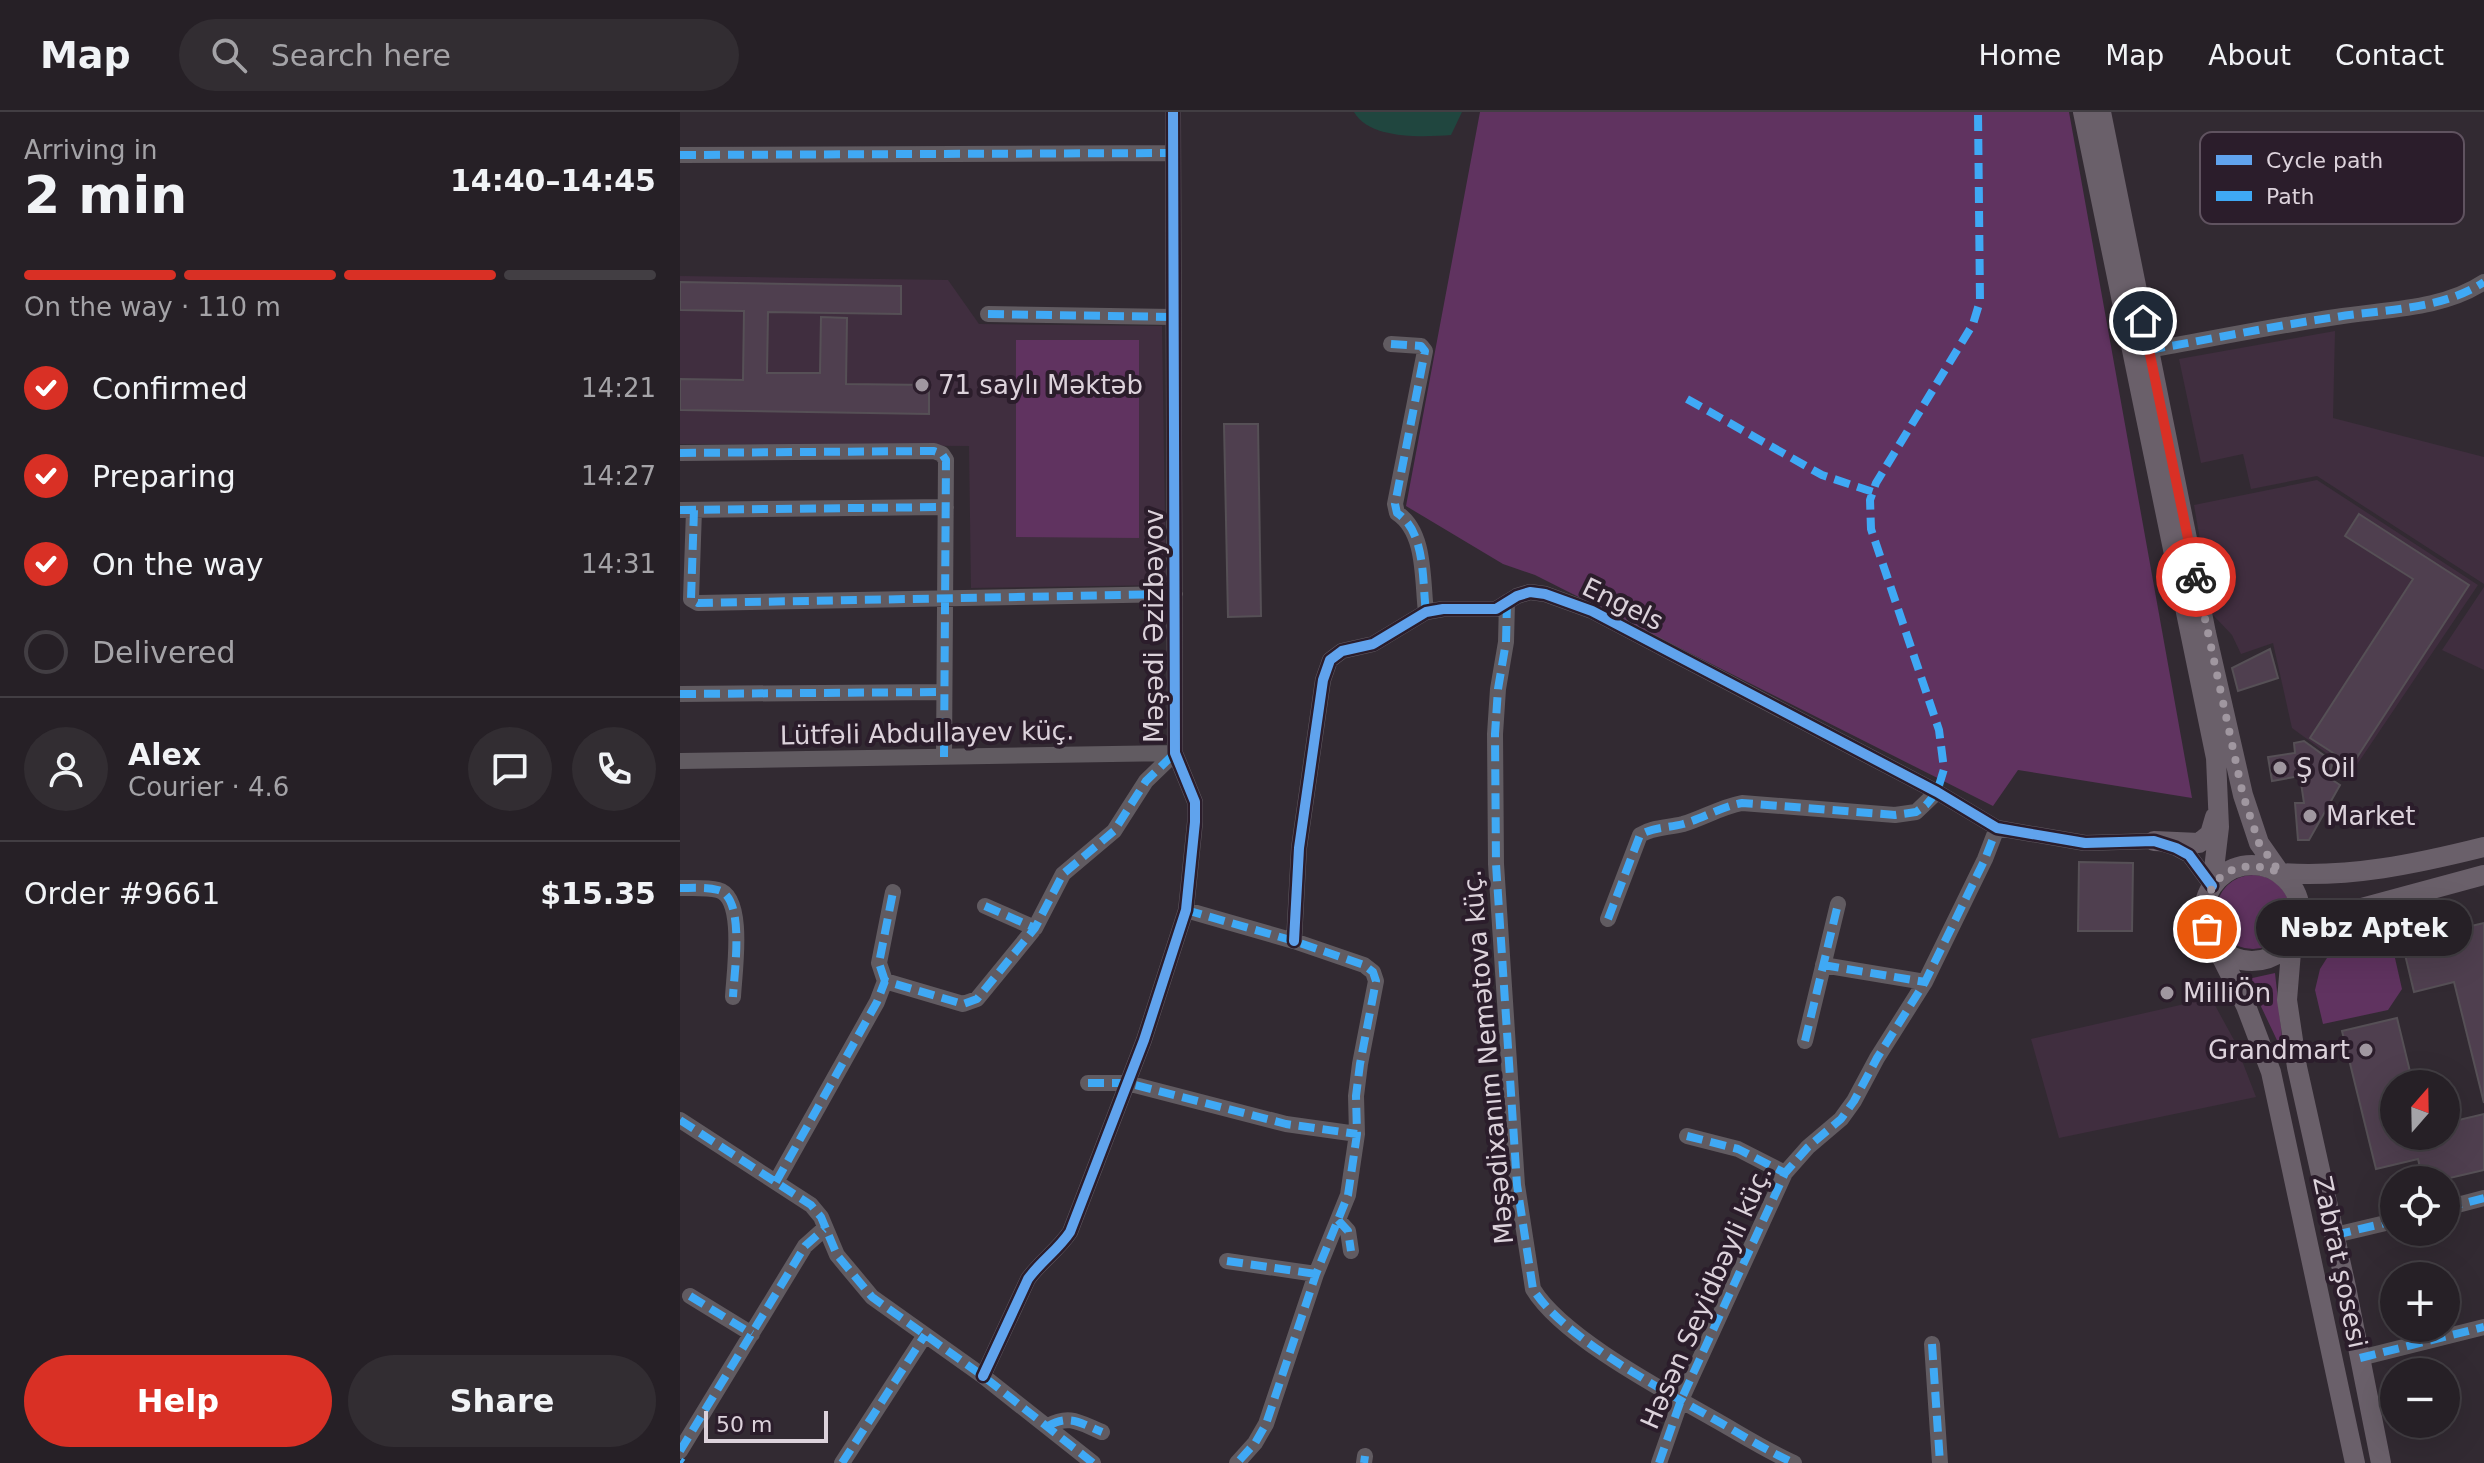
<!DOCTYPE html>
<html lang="en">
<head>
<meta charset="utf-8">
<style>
  :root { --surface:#262026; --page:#322d32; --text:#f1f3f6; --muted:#a4a3a7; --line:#423e43; --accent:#d93025 }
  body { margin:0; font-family:"DejaVu Sans",sans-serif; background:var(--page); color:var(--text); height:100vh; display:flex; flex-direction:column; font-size:30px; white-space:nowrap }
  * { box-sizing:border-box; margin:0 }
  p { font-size:26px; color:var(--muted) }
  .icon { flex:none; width:44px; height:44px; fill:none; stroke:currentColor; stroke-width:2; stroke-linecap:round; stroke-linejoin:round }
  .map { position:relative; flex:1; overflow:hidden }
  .details { display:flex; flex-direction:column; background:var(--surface); width:680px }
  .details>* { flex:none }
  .needle { width:52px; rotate:20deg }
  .fabs { position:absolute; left:1700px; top:958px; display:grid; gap:16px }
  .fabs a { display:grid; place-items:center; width:80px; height:80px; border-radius:50%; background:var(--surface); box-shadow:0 8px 32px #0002,0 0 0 2px var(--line); font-size:40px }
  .scale { position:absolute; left:24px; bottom:20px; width:124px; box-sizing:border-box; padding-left:8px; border:4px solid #dcd2db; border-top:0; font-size:22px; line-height:28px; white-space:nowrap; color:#dcd2db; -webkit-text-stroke:6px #2b1d2b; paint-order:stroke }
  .pin { position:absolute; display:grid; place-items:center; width:68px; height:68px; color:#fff; margin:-34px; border:4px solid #fff; border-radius:50%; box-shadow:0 2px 8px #0007 }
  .courier { position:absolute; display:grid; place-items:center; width:80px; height:80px; margin:-40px; border:6px solid #d93025; border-radius:50%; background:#fff; color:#222; box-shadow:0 2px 10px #0007 }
  .bubble { position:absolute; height:56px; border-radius:28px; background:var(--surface); box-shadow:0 8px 32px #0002,0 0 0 2px var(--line); font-size:26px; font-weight:700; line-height:56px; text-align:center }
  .headline em { font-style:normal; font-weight:700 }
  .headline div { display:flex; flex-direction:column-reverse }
  .headline { display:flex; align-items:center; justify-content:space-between; height:136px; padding:0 24px }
  h1 { font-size:52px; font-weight:700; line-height:60px }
  .bar { display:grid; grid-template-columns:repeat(4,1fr); gap:12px 8px; align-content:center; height:96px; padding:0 24px }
  .bar i { height:10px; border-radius:6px; background:var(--line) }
  .bar .on { background:var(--accent) }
  .bar p { grid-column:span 4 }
  .line { display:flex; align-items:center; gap:20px; padding:0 24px; border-top:2px solid var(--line) }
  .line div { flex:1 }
  .round { display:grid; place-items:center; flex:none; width:84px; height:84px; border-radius:42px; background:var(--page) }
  ol { padding:0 24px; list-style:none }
  li { display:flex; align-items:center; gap:24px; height:88px }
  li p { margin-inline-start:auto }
  li .icon { padding:8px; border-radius:50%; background:var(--accent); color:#fff; stroke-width:4 }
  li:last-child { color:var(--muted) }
  li i { width:44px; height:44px; border:4px solid var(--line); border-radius:50% }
  .button { display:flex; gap:16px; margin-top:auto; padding:16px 24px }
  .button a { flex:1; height:92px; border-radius:48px; background:var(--accent); color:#fff; font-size:32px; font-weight:700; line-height:92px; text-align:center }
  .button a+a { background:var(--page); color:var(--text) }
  header { display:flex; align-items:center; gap:48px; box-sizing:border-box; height:112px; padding:0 40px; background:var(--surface); border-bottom:2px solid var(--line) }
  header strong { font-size:38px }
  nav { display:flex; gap:44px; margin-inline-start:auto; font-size:28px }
  .search { width:560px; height:72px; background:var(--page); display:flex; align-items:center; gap:20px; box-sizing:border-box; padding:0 28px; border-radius:44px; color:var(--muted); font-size:30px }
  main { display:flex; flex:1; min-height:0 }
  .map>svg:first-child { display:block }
</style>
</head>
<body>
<header>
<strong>Map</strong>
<div class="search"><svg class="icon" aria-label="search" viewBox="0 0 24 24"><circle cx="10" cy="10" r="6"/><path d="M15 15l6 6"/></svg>Search here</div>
<nav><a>Home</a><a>Map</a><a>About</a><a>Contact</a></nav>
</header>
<main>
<section class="details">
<div class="headline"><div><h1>2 min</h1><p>Arriving in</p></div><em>14:40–14:45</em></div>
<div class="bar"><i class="on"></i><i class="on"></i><i class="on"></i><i></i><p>On the way · 110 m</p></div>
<ol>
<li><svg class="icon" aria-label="check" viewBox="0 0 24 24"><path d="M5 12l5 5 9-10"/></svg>Confirmed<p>14:21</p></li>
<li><svg class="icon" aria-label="check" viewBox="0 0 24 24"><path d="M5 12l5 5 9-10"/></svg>Preparing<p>14:27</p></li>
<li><svg class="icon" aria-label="check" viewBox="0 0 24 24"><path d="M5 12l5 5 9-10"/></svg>On the way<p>14:31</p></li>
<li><i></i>Delivered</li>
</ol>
<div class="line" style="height:144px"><a class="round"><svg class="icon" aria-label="person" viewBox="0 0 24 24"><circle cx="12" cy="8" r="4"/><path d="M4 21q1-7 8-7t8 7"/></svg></a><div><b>Alex</b><p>Courier · 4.6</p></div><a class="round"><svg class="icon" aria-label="chat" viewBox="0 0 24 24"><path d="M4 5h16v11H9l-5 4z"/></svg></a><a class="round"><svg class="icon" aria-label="phone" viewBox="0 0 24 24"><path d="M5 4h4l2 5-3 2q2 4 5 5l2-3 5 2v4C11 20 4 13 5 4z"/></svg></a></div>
<div class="line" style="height:104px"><div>Order #9661</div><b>$15.35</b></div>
<div class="button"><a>Help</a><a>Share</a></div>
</section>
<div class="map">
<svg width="1804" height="1351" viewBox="0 0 1804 1351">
  <rect width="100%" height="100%" fill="#322a32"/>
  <path fill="#402e3f" d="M0,164l268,4 31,44 183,2 4,259 -195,3 -2,-142 -289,-2z
    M1655,219l-2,87 151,39v127l-167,-108 -66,13 -8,-35 -42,9 -22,-104z
    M1637,368l161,105 -126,187 -60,-44 -19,-85 -32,11 -9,-19 -19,-20 -19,-110z
    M1804,475v83l-42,-20z
    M1531,886l23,42 22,57 -197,41 -28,-99z"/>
  <path fill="#603360" d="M800,0h589l123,686 -174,-28 -25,36 -458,-231 -32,-11 -97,-58z
    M336,228h123v198l-123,-1z
    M1536 800a37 37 0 1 1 74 0a37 37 0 1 1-74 0Z
    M1705,802l17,75 -14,21 -65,14 -8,-34 5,-21 19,-30 17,-14z
    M1595,861l9,82 -36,-76z"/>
  <path fill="#20463f" d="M674,0h108l-11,23c-27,2 -81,5 -97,-23z"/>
  <path fill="#4f3f4f" stroke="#565056" stroke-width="2" d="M0,170l221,4v28l-133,-2 -1,61h53l1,-56 26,1 -1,66 83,1v29l-249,-4v-31l63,1 1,-69 -64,-1z
    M544,312h34l3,192 -33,1z
    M1679,402l110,71 -117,180 -42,-27 103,-159 -68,-43z
    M1590,537l8,29 -40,13 -6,-23z
    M1624,629l29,21 -5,15 12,8 -31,55h-11l-3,-37h9l-4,-27 -28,5 -4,-24 27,-4 -1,-10z
    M1399,750l54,1 -1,68h-54z
    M1804,811v180l-30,-121 -40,10 -12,-50z
    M1717,906l16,66h-19v52h52v-13l38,-9v56l-43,10h-18l-5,-21 -42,10 -34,-138z"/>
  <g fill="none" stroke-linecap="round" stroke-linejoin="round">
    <path stroke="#615b61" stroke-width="16" d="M0,43l492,-2
      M308,202l184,3
      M711,232l30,2 4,5 -30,153 2,9c29,19 25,67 29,99
      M1469,238c62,-11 125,-24 187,-33 49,-8 106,-7 148,-35
      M0,341l254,-2 8,3 4,6 -2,297
      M0,398l266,-3
      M14,398l-3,89 7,4 477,-9
      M827,490l-1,40 -8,47 -3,45 1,130 21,321 16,104c29,48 130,101 179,129 27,15 53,32 82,45
      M0,582l263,-2
      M0,649l495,-8
      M0,776c12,0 27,-1 38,2 28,7 16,83 15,107
      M305,794l50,22
      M506,798l108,31 70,24 9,7 3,9 -16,83 -4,32 1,38 -9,61 -32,79 -50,150 -11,19 -18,20
      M928,807l32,-84c13,-8 28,-7 43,-11 20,-6 38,-17 59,-21l153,12 21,-3 21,-20
      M614,829l5,-93 24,-168 7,-20 12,-9 31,-7 53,-32 17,-3h53l21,-13 13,-4 15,2 47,17 345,181 60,36 88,15 69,-2 22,7 13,7 23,31
      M1143,853l102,17
      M205,869l-6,-18 14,-71
      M1125,929l33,-137
      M408,971h39l159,41 71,10
      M0,1008l131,85 10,12 16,38 35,42 111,79 110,87
      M1007,1024l51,13 47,24
      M96,1070l101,-180 8,-21 78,23 14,-5 58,-71 28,-54 51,-43 32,-50 29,-28
      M1766,1096l38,-10
      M658,1108l10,11 3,20
      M1655,1123l59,-14
      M547,1149l89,13
      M10,1184l62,38
      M1252,1232l8,119
      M1680,1246l124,-31
      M303,1264l45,-97c13,-18 30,-29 42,-47l74,-192 42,-130 9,-88v-20l-20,-49 -2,-641
      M368,1314c22,-12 32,-3 54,6
      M0,1339l125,-205 19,-17
      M162,1351l83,-128
      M684,1351l1,-7
      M979,1351l22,-63 104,-227 23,-26 33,-28 13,-18 23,-43 48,-76 60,-123 12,-31"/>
    <path stroke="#6a606a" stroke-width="20" d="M1403,0l133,646 3,69 -7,59
      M1421,0l105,521 37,162 16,48 21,30c70,5 136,-9 204,-26
      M1474,729l45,2 11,-9 5,-17
      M1524 801a48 48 0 1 1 96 0a48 48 0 1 1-96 0Z
      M1534,830l32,64 25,66 84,391
      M1701,1351l-35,-176 -49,-220 -10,-67 5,-60 24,-16 20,-9 148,-40"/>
    <path stroke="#3fa9f5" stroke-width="8" stroke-dasharray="16 8" stroke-linecap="butt" d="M0,43l492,-2
      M308,202l184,3
      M711,232l30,2 4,5 -30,153 2,9c29,19 25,67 29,99
      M1469,238c62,-11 125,-24 187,-33 49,-8 106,-7 148,-35
      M1007,287l135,76 51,17
      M0,341l254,-2 8,3 4,6 -2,297
      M0,398l266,-3
      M14,398l-3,89 7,4 477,-9
      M827,490l-1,40 -8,47 -3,45 1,130 21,321 16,104c29,48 130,101 179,129 27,15 53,32 82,45
      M0,582l263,-2
      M0,776c12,0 27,-1 38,2 28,7 16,83 15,107
      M305,794l50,22
      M506,798l108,31 70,24 9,7 3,9 -16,83 -4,32 1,38 -9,61 -32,79 -50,150 -11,19 -18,20
      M928,807l32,-84c13,-8 28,-7 43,-11 20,-6 38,-17 59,-21l153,12 21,-3 10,-7 11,-13 7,-23 -5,-39 -68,-201 -1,-29 6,-17 97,-159 7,-23 -2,-189
      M1143,853l102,17
      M205,869l-6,-18 14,-71
      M1125,929l33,-137
      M408,971h39l159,41 71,10
      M0,1008l131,85 10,12 16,38 35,42 111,79 110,87
      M1007,1024l51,13 47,24
      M96,1070l101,-180 8,-21 78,23 14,-5 58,-71 28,-54 51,-43 32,-50 29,-28 3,6
      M1766,1096l38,-10
      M658,1108l10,11 3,20
      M1655,1123l59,-14
      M547,1149l89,13
      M10,1184l62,38
      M1252,1232l8,119
      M1680,1246l124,-31
      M368,1314c22,-12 32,-3 54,6
      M0,1339l125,-205 19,-17
      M0,1349l3,2
      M162,1351l83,-128
      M684,1351l1,-7
      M979,1351l22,-63 104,-227 23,-26 33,-28 13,-18 23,-43 48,-76 60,-123 12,-31"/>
    <defs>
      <path id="cycleway" d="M614,829l5,-93 24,-168 7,-20 12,-9 31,-7 53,-32 17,-3h53l21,-13 13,-4 15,2 47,17 345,181 60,36 88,15 69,-2 22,7 13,7 23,31
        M303,1264l45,-97c13,-18 30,-29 42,-47l74,-192 42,-130 9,-88v-20l-20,-49 -2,-641"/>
    </defs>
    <use href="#cycleway" stroke="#2b1d2b" stroke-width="15"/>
    <use href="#cycleway" stroke="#60a3ed" stroke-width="10"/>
  </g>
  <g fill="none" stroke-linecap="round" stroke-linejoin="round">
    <path stroke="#a097a0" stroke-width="8" stroke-dasharray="0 14.4" d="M1516,465l47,218 16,48 21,30c-45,-20 -82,7 -73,56"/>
    <path stroke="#d93025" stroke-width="10" d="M1463,209l53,256"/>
  </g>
  <g fill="#a097a0" stroke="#2b1d2b" stroke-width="3">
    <circle cx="242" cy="273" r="8"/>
    <circle cx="1600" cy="656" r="8"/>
    <circle cx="1630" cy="704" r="8"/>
    <circle cx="1487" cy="881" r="8"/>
    <circle cx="1686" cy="938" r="8"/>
  </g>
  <g text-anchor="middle" stroke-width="8" stroke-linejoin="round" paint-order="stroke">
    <g font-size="26" fill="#dcd2db" stroke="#2b1d2b" text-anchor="start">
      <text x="258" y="282">71 saylı Məktəb</text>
      <text x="1616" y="665">Ş Oil</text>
      <text x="1646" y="713">Market</text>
      <text x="1503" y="890">MilliÖn</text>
      <text x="1670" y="947" text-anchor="end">Grandmart</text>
    </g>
    <g font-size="26" fill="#dcd2db" stroke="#2b1d2b">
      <text transform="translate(943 492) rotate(26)" y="9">Engels</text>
      <text transform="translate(474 514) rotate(-90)" y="9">Məşədi Əzizbəyov</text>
      <text transform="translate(247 621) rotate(-1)" y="9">Lütfəli Abdullayev küç.</text>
      <text transform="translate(808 945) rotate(-95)" y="9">Məşədixanım Nemətova küç.</text>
      <text transform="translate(1660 1150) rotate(78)" y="9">Zabrat şosesi</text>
      <text transform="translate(1026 1185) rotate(-66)" y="9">Həsən Seyidbəyli küç.</text>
    </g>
  </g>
  <rect x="1520" y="20" width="264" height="92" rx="12" fill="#2b1d2b" stroke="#605360" stroke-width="2"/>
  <rect x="1536" y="43" width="36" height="10" fill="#60a3ed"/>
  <rect x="1536" y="79" width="36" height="10" fill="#3fa9f5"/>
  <g font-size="22" fill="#dcd2db">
    <text x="1586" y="56">Cycle path</text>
    <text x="1586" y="92">Path</text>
  </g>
</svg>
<div class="fabs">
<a><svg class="needle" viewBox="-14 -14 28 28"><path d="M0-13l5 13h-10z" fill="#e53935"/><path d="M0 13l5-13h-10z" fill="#a4a3a7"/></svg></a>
<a><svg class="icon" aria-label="locate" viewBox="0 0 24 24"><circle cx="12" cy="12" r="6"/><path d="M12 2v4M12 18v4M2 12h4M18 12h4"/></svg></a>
<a>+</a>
<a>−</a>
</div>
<div class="scale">50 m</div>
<div class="pin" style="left:1527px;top:817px;background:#ea580c"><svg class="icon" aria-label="bag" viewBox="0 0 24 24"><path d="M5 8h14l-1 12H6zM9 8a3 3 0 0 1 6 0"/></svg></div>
<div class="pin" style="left:1463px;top:209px;background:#1f2937"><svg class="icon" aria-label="home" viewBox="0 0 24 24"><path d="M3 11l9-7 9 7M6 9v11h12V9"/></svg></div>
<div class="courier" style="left:1516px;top:465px"><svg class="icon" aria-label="bike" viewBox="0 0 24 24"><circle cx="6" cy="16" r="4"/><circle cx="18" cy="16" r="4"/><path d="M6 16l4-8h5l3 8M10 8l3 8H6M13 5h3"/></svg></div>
<div class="bubble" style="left:1576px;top:788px;width:216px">Nəbz Aptek</div>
</div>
</main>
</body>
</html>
